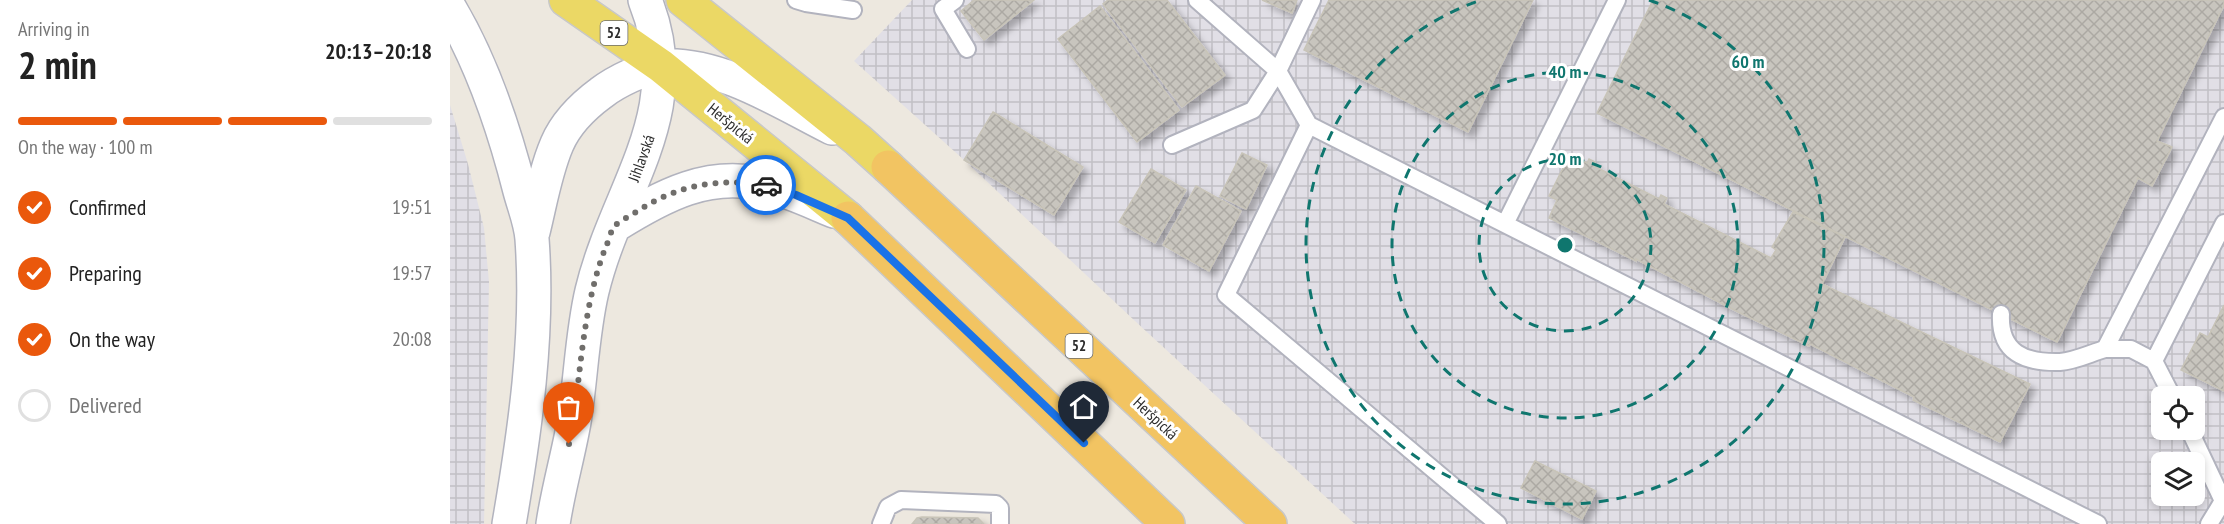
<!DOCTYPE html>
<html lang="en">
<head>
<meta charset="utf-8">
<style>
  :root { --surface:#fff; --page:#f2f2f2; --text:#222; --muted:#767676; --line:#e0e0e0; --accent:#ea580c }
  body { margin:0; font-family:"PT Sans Narrow",sans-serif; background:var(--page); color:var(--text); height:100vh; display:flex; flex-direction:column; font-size:22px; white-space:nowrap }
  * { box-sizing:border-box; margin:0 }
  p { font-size:20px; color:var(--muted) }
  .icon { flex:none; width:33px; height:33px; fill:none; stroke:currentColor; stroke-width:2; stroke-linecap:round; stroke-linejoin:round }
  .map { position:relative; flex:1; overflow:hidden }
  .panel { display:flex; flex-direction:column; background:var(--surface); width:450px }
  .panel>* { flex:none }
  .tools { position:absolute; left:1701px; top:386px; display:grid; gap:12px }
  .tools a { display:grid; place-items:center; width:54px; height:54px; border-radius:9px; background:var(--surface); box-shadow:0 3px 9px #0003; font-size:30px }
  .pin { position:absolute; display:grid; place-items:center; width:51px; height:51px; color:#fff; margin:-62px -26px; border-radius:50% 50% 50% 0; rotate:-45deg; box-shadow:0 0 6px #0007 }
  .pin .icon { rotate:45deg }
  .courier { position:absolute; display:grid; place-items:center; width:60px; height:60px; margin:-30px; border:4px solid #1a73e8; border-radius:50%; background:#fff; color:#222; box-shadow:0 2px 8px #0007 }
  .headline em { font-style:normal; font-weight:700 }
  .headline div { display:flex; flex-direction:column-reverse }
  .headline { display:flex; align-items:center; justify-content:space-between; height:102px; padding:0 18px }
  h1 { font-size:39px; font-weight:700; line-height:45px }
  .bar { display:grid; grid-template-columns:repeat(4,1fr); gap:9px 6px; align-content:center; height:72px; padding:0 18px }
  .bar i { height:8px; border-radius:4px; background:var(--line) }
  .bar .on { background:var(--accent) }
  .bar p { grid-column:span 4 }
  ol { padding:0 18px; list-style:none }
  li { display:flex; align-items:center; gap:18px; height:66px }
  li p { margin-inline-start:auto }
  li .icon { padding:6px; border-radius:50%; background:var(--accent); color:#fff; stroke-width:4 }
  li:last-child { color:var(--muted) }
  li i { width:33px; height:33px; border:3px solid var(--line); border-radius:50% }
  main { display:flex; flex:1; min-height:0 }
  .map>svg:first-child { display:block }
</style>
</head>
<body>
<main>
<section class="panel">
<div class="headline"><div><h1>2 min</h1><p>Arriving in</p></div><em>20:13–20:18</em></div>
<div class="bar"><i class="on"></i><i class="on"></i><i class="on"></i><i></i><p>On the way · 100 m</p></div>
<ol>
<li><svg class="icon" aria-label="check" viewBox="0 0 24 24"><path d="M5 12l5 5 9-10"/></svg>Confirmed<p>19:51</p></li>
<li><svg class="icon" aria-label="check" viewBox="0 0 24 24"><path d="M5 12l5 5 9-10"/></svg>Preparing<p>19:57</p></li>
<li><svg class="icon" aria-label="check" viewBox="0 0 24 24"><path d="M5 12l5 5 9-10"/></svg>On the way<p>20:08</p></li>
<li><i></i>Delivered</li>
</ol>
</section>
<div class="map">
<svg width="1774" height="524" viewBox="0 0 1774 524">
  <defs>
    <pattern id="industrial-grid" width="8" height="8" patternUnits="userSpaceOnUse" patternTransform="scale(1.5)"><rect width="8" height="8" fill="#e1dfe6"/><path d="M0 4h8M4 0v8" fill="none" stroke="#c1c0c5"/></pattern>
    <pattern id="building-cross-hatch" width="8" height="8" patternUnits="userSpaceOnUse" patternTransform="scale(1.5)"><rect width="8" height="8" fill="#c8c5be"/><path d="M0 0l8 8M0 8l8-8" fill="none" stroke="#aca9a3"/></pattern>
    <filter id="shadow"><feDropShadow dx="5.5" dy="5.5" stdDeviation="3" flood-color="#0004"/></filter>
  </defs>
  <rect width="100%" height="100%" fill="#ede8df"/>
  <path fill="url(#industrial-grid)" fill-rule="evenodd" d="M462,0h1312v524h-869l-220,-203 -171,-161 -110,-99zM1712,396h32v33h-32zM1712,462h32v33h-32z
    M0,105l18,59 16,64 5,54 -5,242h-34z"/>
  <path fill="url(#building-cross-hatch)" stroke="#c8c4b8" stroke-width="1.5" filter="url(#shadow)" d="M524,0h60l-50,40 -23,-29z
    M658,0h59l58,75 -43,32 -79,-103z
    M812,0h35l-5,13z
    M879,0h204l-65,132 -164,-82z
    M1203,0h571v5l-67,136 15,6 -20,39 -14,-8 -81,164 -460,-229z
    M650,6l79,104 -42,32 -79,-103z
    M543,112l90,55 -29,48 -90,-55z
    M792,153l25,12 -21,44 -26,-13z
    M1128,158l9,5 2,-4 6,3 -1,4 65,33 2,-4 6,3 -3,6 107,54 5,-8 -4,-3 21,-35 52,25 -23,47 208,100 -30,58 -87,-42 1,-3 -104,-53 -1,2 -69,-33 -104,-54v2l-87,-43 8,-18 -8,-4 17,-34 8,4z
    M701,169l35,21 -31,53 -36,-21z
    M746,186l45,25 -32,60 -46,-26z
    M1774,305v86l-43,-21 19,-37 8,4z
    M1085,461l61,30 -14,28 -61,-31z
    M472,517l56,1 6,6h-72l5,-6z"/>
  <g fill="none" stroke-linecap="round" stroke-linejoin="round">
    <defs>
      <path id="service" d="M346,0l10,3 47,7
        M505,0l-12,9 24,40
        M747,0l81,71 31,54 789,399
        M859,125l-83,170 272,229
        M722,145l81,-35 25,-39 34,-71
        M1055,224l112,-224
        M1551,314c-2,39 24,49 59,48 15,-1 31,-9 45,-13l119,-232
        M1655,349h26l23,12
        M1722,396l-18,-35 70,-138
        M1739,429l35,74
        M431,524l7,-17 13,-7 95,4 4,4v16
        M1759,524l14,-23"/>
      <path id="secondary" d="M0,9c33,56 54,119 70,182 4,15 11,32 12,48 7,95 -7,192 -23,285
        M164,226c48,-30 96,-57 155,-40 22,6 43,16 65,25
        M83,232c7,-28 12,-60 24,-88 9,-21 25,-37 44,-51 14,-11 44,-26 62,-27 58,-3 119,37 169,62
        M103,524c5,-34 15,-68 21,-102 7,-43 8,-89 18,-131 25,-104 98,-179 53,-291"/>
      <path id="primary" d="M116,0l95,66 187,152
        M233,0l175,140 30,27"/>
      <path id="trunk" d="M438,167l382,357
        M398,218l320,306"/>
    </defs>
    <use href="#service" stroke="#b2b3be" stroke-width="20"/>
    <use href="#secondary" stroke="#b2b3be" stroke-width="36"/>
    <use href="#primary" stroke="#c8c8c8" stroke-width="36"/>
    <use href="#trunk" stroke="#c8c8c8" stroke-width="36"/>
    <use href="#service" stroke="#fff" stroke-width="16"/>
    <use href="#secondary" stroke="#fff" stroke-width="33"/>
    <use href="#primary" stroke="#ebd865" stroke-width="33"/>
    <use href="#trunk" stroke="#f2c462" stroke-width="33"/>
  </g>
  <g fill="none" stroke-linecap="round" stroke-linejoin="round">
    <path stroke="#706e6b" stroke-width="6" stroke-dasharray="0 10.8" d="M119,444l4,-20c8,-58 11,-120 32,-175 3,-6 5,-15 8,-21 4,-6 16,-11 23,-16 42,-27 79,-34 130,-27"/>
    <path stroke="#1a73e8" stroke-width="8" d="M316,185l30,10 52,23 236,225"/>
  </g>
  <g fill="none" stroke="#0f766e" stroke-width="3" stroke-dasharray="10 8">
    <circle cx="1115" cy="245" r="86"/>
    <circle cx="1115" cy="245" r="173"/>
    <path d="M1199 0A259 259 0 1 1 1031 0"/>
  </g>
  <g text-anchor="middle" stroke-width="6" stroke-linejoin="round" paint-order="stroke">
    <g fill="#fff" stroke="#6b6b6b" stroke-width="1.5">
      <rect x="150.5" y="21" width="27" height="24" rx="4.5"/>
      <rect x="615.5" y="334" width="27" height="24" rx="4.5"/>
    </g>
    <g font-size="15" font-weight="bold" fill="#2c2c2c">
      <text x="164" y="38">52</text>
      <text x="629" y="351">52</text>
    </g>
    <g font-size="16" fill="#2c2c2c" stroke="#fff">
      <text transform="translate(281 123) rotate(39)" y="6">Heršpická</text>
      <text transform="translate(191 158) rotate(-70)" y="6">Jihlavská</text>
      <text transform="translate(706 418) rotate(43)" y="6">Heršpická</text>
    </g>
  </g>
  <circle cx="1115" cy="245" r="9" fill="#0f766e" stroke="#fff" stroke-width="3"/>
  <g font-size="18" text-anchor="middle" font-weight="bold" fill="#0f766e" stroke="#fff" stroke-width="6" stroke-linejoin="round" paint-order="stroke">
    <text x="1298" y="68">60 m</text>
    <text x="1115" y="78">40 m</text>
    <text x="1115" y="165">20 m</text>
  </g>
</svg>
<div class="tools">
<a><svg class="icon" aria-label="locate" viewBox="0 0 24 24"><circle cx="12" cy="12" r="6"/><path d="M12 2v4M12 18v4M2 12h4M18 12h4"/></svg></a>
<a><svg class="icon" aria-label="layers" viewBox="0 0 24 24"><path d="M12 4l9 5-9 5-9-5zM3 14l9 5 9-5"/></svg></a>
</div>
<div class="pin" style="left:119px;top:444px;background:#ea580c"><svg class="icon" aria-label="bag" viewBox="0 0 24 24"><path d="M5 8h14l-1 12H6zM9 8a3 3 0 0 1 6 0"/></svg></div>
<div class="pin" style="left:634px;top:443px;background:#1f2937"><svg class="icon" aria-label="home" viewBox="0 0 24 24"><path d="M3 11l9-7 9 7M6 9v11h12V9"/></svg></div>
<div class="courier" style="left:316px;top:185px"><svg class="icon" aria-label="car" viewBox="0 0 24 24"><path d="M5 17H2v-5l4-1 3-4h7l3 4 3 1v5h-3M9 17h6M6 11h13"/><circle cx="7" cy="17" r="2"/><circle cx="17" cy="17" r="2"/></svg></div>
</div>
</main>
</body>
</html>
